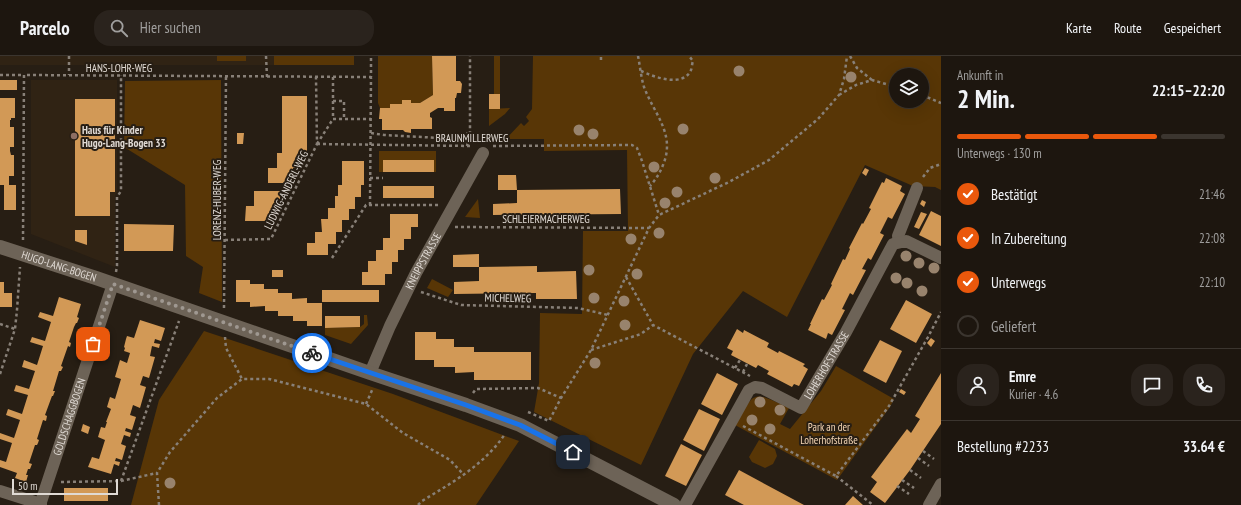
<!DOCTYPE html>
<html lang="de">
<head>
<meta charset="utf-8">
<style>
  :root { --surface:#1d160f; --page:#2a231d; --text:#f1f3f6; --muted:#a09f9e; --line:#3b352f; --accent:#ea580c }
  body { margin:0; font-family:"PT Sans Narrow",sans-serif; background:var(--page); color:var(--text); height:100vh; display:flex; flex-direction:column; font-size:15px; white-space:nowrap }
  * { box-sizing:border-box; margin:0 }
  p { font-size:13px; color:var(--muted) }
  .icon { flex:none; width:22px; height:22px; fill:none; stroke:currentColor; stroke-width:2; stroke-linecap:round; stroke-linejoin:round }
  .map { position:relative; flex:1; overflow:hidden }
  .sheet { display:flex; flex-direction:column; background:var(--surface); width:300px }
  .sheet>* { flex:none }
  .controls { position:absolute; left:889px; top:12px; display:grid; gap:8px }
  .controls a { display:grid; place-items:center; width:40px; height:40px; border-radius:50%; background:var(--surface); box-shadow:0 4px 16px #0002,0 0 0 1px var(--line); font-size:20px }
  .scale { position:absolute; left:12px; bottom:10px; width:106px; box-sizing:border-box; padding-left:4px; border:2px solid #e0dad4; border-top:0; font-size:11px; line-height:14px; white-space:nowrap; color:#e0dad4; -webkit-text-stroke:3px #271e14; paint-order:stroke }
  .pin { position:absolute; display:grid; place-items:center; width:34px; height:34px; color:#fff; margin:-17px; border-radius:8px; box-shadow:0 2px 6px #0006 }
  .courier { position:absolute; display:grid; place-items:center; width:40px; height:40px; margin:-20px; border:3px solid #1a73e8; border-radius:50%; background:#fff; color:#222; box-shadow:0 1px 5px #0007 }
  .head em { font-style:normal; font-weight:800 }
  .head div { display:flex; flex-direction:column-reverse }
  .head { display:flex; align-items:center; justify-content:space-between; height:68px; padding:0 16px }
  h1 { font-size:26px; font-weight:800; line-height:30px }
  .bar { display:grid; grid-template-columns:repeat(4,1fr); gap:6px 4px; align-content:center; height:48px; padding:0 16px }
  .bar i { height:5px; border-radius:3px; background:var(--line) }
  .bar .active { background:var(--accent) }
  .bar p { grid-column:span 4 }
  .line { display:flex; align-items:center; gap:10px; padding:0 16px; border-top:1px solid var(--line) }
  .line div { flex:1 }
  .round { display:grid; place-items:center; flex:none; width:42px; height:42px; border-radius:16px; background:var(--page) }
  ol { padding:0 16px; list-style:none }
  li { display:flex; align-items:center; gap:12px; height:44px }
  li p { margin-inline-start:auto }
  li .icon { padding:4px; border-radius:50%; background:var(--accent); color:#fff; stroke-width:4 }
  li:last-child { color:var(--muted) }
  li i { width:22px; height:22px; border:2px solid var(--line); border-radius:50% }
  header { display:flex; align-items:center; gap:24px; box-sizing:border-box; height:56px; padding:0 20px; background:var(--surface); border-bottom:1px solid var(--line) }
  header strong { font-size:19px }
  nav { display:flex; gap:22px; margin-inline-start:auto; font-size:14px }
  .search { width:280px; height:36px; background:var(--page); display:flex; align-items:center; gap:10px; box-sizing:border-box; padding:0 14px; border-radius:16px; color:var(--muted); font-size:15px }
  main { display:flex; flex:1; min-height:0 }
  .map>svg:first-child { display:block }
</style>
</head>
<body>
<header>
<strong>Parcelo</strong>
<div class="search"><svg class="icon" aria-label="search" viewBox="0 0 24 24"><circle cx="10" cy="10" r="6"/><path d="M15 15l6 6"/></svg>Hier suchen</div>
<nav><a>Karte</a><a>Route</a><a>Gespeichert</a></nav>
</header>
<main>
<div class="map">
<svg width="941" height="449" viewBox="0 0 941 449">
  <rect width="100%" height="100%" fill="#271e14"/>
  <path fill="#302314" d="M0,0h354v9h-354z
    M31,24h86v112l-2,3v72l-84,-33z"/>
  <path fill="#583606" fill-rule="evenodd" d="M217,0h29v5h-29z
    M274,0h80v9h-80z
    M378,0h54l1,39 -13,8h-9v-3h-9v4h-12v4h-10l-2,-5z
    M494,0h6v38h-6z
    M533,0h408v134l-6,-3 -22,-1 -48,-21 -78,152 -44,-26 -50,63 -52,111 -107,-53 5,-29 1,-70 42,1 1,-83h45l-1,-81 -83,1v-12h-38l15,-16 3,3 5,-5 -3,-4 6,-8zM896,19h26v26h-26z
    M221,24l1,222 -23,-9 4,-26 -17,-11 -1,-71 -61,-38 1,-66z
    M510,52l-5,6 -16,12v-17z
    M379,95h57v21h-2v-12h-51v12h-4z
    M478,143l2,19 -15,-1z
    M432,223l21,11 -5,7 -21,-9z
    M364,259h3l1,10 -17,19 -26,-9v-7l35,-1 4,-3z
    M204,275l189,63 126,47 -43,64h-345l28,-105z
    M836,310l58,33 -4,8 -53,73 -102,-55c20,-35 17,-34 54,-17l-9,16 10,5 31,-38z
    M759,384l16,9 2,7 -4,8 -8,4 -13,-6 -3,-5z"/>
  <path fill="#d29956" d="M432,0h24v25h4l2,3 -1,9h-4l-1,5h-1v13h-11v-3h-6l-8,5v4l2,1v11h-21v4l-6,-1 -2,-2h-21v-11h-3l1,-11h10v-4h12v-4h9v3h9l13,-8z
    M0,24h17v10h-17z
    M489,38h11v15h-11z
    M282,40h25v57h-5v15h-9v15h-25v-15h9v-15h5z
    M0,42h15v20h-4v2h-1v7h4v20h-4v4l1,4h3v21h-5v9h7v25h-12v-25h-4z
    M75,43h40v93h-5v24h-35z
    M237,77h7l-1,11h-6z
    M383,104h51v12h-51z
    M342,105h22v24h-3v12h-6v12h-6v11h-7v12h-6v12h-8v11h-21v-12h8v-11h7l-1,-13h7v-11h7v-12h3v-11h4z
    M865,112l4,2 -3,6 -4,-3z
    M498,119h18l1,15h-19z
    M886,122l16,8 -2,5 5,3 -13,25 -4,-2 -8,16 4,2 -13,25 -3,-2 -6,11 4,1 -13,25 -3,-2 -8,16 3,1 -13,25 -4,-2 -2,6 -18,-9 3,-6h-1l12,-25 2,1 8,-15 -1,-1 12,-25 2,1 5,-11 -1,-1 13,-25 1,1 8,-15 -2,-1 13,-26 2,1z
    M383,130h51v12h-51z
    M620,133l1,25 -128,1v-11l24,-1v-13z
    M254,135h26v15h-7v15h-28l1,-15h8z
    M922,144l4,2 -2,5 -4,-3z
    M931,155l10,5v30l-22,-11z
    M921,156l6,2 -8,15 -5,-2z
    M390,158h28v13h-7v12h-7v11h-6v12h-6v12h-7v11h-23v-13h6v-11h8v-11h7v-12h7z
    M124,168l50,1 -1,26h-49z
    M75,174h12v15l-12,-4z
    M479,198v13h-26v-12z
    M537,210v6l39,-1 1,28h-41v-6l-82,1v-12l25,-1v-14z
    M272,214h11v7h-11z
    M236,224h14v4h14v5h14v4h14v6l15,-1v5h15v23h-15v-5h-14v-5h-15v-5h-13v-5l-15,1v-5h-14z
    M0,226h4v11h8v14h-12z
    M322,234h57v12h-57z
    M59,241l22,7 -4,13 2,1 -2,5h-1l-2,4 -5,15 2,1 -1,4 -2,-1 -7,20 2,1 -2,4h-2l-6,20h2l-2,5h-1l-7,19 2,1 -1,5 -3,-1 -6,19 2,1 -1,3 -1,2h-2l-6,18 3,1 -2,5h-2l-2,6h2l-2,7 -11,-4 2,-5 -17,-6v-7l6,2 6,-19 -12,-4v-6l14,5 6,-18 -14,-5 2,-6 14,5 6,-19 -14,-4 2,-6 13,4 6,-18 -13,-4 2,-7 13,5 6,-19 -13,-4 2,-5 13,4 6,-19 -13,-5 2,-5 13,4z
    M906,244l26,14 -16,29 -26,-14z
    M325,260h35v11l-35,1z
    M140,264l25,8 -4,13 -6,-2 -1,4 6,1 -1,4 -7,-2 -2,10 5,1 -6,21 -6,-2 -3,9 6,2 -6,21 -7,-3 -3,10 6,2 -4,13 -6,-2 -1,3 6,2 -1,4 -6,-2 -3,9 5,2 -4,14 -6,-2 -1,3 5,1 -1,4 -5,-2 -3,10 -23,-7 4,-10 7,2 6,-19 -7,-3 3,-10 4,1 2,-6h-1l5,-13 -4,-2 3,-10 5,2 6,-20 -6,-2 5,-17 7,3 3,-10 -6,-2 1,-3 -1,-1 2,-8 1,-3 7,2z
    M737,273l6,4 1,-3 25,13 -2,4 11,6 1,-2 26,13 -2,2 5,3 -9,17 -5,-2 -2,3 -25,-13 2,-3 -11,-6 -2,3 -25,-13 2,-4 -6,-3z
    M415,276h21v7h18v8h20v5h57v28h-57v-8l-19,1v-6h-21v-7h-19z
    M931,282l4,3 -4,6 -4,-4z
    M880,284l22,11 -16,32 -23,-12z
    M717,317l21,11 -16,31 -21,-11z
    M941,317v51l-31,46 -25,33 -15,-11 7,-10 -6,-5 36,-48 4,4 9,-14 -5,-3z
    M901,333l5,3 -2,3 -5,-3z
    M699,353l21,10 -16,32 -21,-11z
    M83,368l7,3 -2,7 -7,-3z
    M681,388l21,11 -16,31 -21,-10z
    M739,414l65,35h-60l-19,-10z
    M64,432h44v13h-44z
    M853,440l10,9h-18z"/>
  <g fill="none" stroke-linecap="round" stroke-linejoin="round">
    <path stroke="#888078" stroke-width="2.5" stroke-dasharray="3 3" stroke-linecap="butt" d="M69,0v19
      M266,0l1,21
      M638,0c2,10 3,21 6,31 10,27 32,47 19,78 -3,8 -7,14 -13,21
      M850,0l7,12 15,12
      M601,4v-4
      M641,15c13,6 42,17 50,-1 1,-2 1,-7 2,-9l-4,-5
      M0,19h24
      M333,21v42h38
      M839,39l17,-10 16,-5 24,7
      M922,39l19,8
      M333,45h11v18
      M371,77l13,2 56,3 30,-5
      M317,88l155,2
      M317,88l16,-25
      M467,90l3,-13v-77
      M493,90l139,-1 5,3 5,13 17,54
      M923,121l7,-9 11,-4
      M370,122h13
      M370,149l1,-127
      M455,171l194,1
      M23,184l1,-165 347,2v-21
      M225,184l46,-1 46,-95 -1,-67
      M332,202l34,-53h74
      M116,216l1,-6v-69l4,-6v-116
      M626,221l27,48 97,51
      M421,236l40,13 117,3 30,7
      M224,252l2,-231
      M0,268l15,5
      M225,281l1,11 16,31
      M591,294l50,-16 12,-9
      M735,312l5,-8
      M743,316l4,-8
      M0,318l15,-45 2,-19 3,-43
      M473,337l3,-4 62,-1 23,10
      M366,348l7,-16
      M528,356l21,9 12,-23 30,-48 58,-122 10,-13 70,-33 40,-22 49,-41 21,-24 5,-16 3,-23
      M743,370l93,50 53,-70 39,-69 13,-25
      M923,395l11,8
      M918,402l11,8
      M910,414l11,8
      M836,420l37,29
      M902,424l12,8
      M121,425l58,-160
      M61,426l60,-1 36,-8
      M897,430l12,8
      M159,449l-2,-32 13,-21 47,-54 25,-19h27l97,25 37,29 47,27 14,15
      M418,449l4,-4c31,-19 62,-36 83,-67"/>
    <g stroke="#6d6357" stroke-width="12">
      <path d="M899,186l-1,-6 19,-48"/>
      <path id="s1" d="M370,317l20,-47 26,-53 67,-120"/>
      <path d="M0,435l41,13"/>
      <path id="s2" d="M40,449l73,-221"/>
      <path id="s3" d="M685,449l64,-115 6,-3 7,1 39,20 45,-76 47,-88 13,-3 35,17"/>
      <path d="M929,449l12,-21"/>
    </g>
    <path stroke="#6d6357" stroke-width="14" id="s4" d="M0,191l96,31 274,95 96,32 54,20 154,80"/>
  </g>
  <g fill="#98836d">
    <circle cx="739" cy="15" r="5.5"/>
    <circle cx="851" cy="21" r="5.5"/>
    <circle cx="683" cy="73" r="5.5"/>
    <circle cx="579" cy="74" r="5.5"/>
    <circle cx="593" cy="78" r="5.5"/>
    <circle cx="654" cy="111" r="5.5"/>
    <circle cx="715" cy="122" r="5.5"/>
    <circle cx="677" cy="136" r="5.5"/>
    <circle cx="665" cy="147" r="5.5"/>
    <circle cx="659" cy="177" r="5.5"/>
    <circle cx="631" cy="183" r="5.5"/>
    <circle cx="906" cy="200" r="5.5"/>
    <circle cx="919" cy="207" r="5.5"/>
    <circle cx="934" cy="212" r="5.5"/>
    <circle cx="589" cy="214" r="5.5"/>
    <circle cx="637" cy="218" r="5.5"/>
    <circle cx="896" cy="222" r="5.5"/>
    <circle cx="907" cy="227" r="5.5"/>
    <circle cx="922" cy="235" r="5.5"/>
    <circle cx="594" cy="242" r="5.5"/>
    <circle cx="624" cy="245" r="5.5"/>
    <circle cx="625" cy="269" r="5.5"/>
    <circle cx="595" cy="307" r="5.5"/>
    <circle cx="760" cy="346" r="5.5"/>
    <circle cx="780" cy="354" r="5.5"/>
    <circle cx="752" cy="364" r="5.5"/>
    <circle cx="770" cy="373" r="5.5"/>
    <circle cx="170" cy="427" r="5.5"/>
  </g>
  <g fill="none" stroke-linecap="round" stroke-linejoin="round">
    <path stroke="#9f9891" stroke-width="4" stroke-dasharray="0 7.2" d="M93,288l20,-60 199,69"/>
    <path stroke="#1a73e8" stroke-width="5" d="M312,297l154,52 54,20 53,27"/>
  </g>
  <circle fill="#8d6e63" stroke="#271e14" stroke-width="1.5" cx="74" cy="80" r="4"/>
  <g text-anchor="middle" stroke-width="4" stroke-linejoin="round" paint-order="stroke">
    <g font-size="11" fill="#e0dad4" stroke="#271e14">
      <text x="119" y="16">HANS-LOHR-WEG</text>
      <text x="472" y="86">BRAUNMILLERWEG</text>
      <text transform="translate(286 134) rotate(-64)" y="4">LUDWIG-ANDERL-WEG</text>
      <text transform="translate(217 144) rotate(-90)" y="4">LORENZ-HUBER-WEG</text>
      <text x="546" y="167">SCHLEIERMACHERWEG</text>
      <text dy="4" stroke="none"><textPath href="#s1" startOffset="124">KNEIPPSTRASSE</textPath></text>
      <text dy="4" stroke="none"><textPath href="#s4" startOffset="62">HUGO-LANG-BOGEN</textPath></text>
      <text transform="translate(508 242) rotate(1)" y="4">MICHELWEG</text>
      <text dy="4" stroke="none"><textPath href="#s3" startOffset="239">LOHERHOFSTRASSE</textPath></text>
      <text dy="4" stroke="none"><textPath href="#s2" startOffset="93">GOLDSCHAGGBOGEN</textPath></text>
    </g>
    <g font-size="11" font-weight="bold" fill="#e0dad4" stroke="#271e14" text-anchor="start">
      <text x="82" y="78">Haus für Kinder<tspan x="82" dy="13">Hugo-Lang-Bogen 33</tspan></text>
    </g>
    <g font-size="11" fill="#f5d6b5" stroke="#271e14">
      <text x="829" y="375">Park an der<tspan x="829" dy="13">Loherhofstraße</tspan></text>
    </g>
  </g>
</svg>
<div class="controls">
<a><svg class="icon" aria-label="layers" viewBox="0 0 24 24"><path d="M12 4l9 5-9 5-9-5zM3 14l9 5 9-5"/></svg></a>
</div>
<div class="scale">50 m</div>
<div class="pin" style="left:93px;top:288px;background:#ea580c"><svg class="icon" aria-label="bag" viewBox="0 0 24 24"><path d="M5 8h14l-1 12H6zM9 8a3 3 0 0 1 6 0"/></svg></div>
<div class="pin" style="left:573px;top:396px;background:#1f2937"><svg class="icon" aria-label="home" viewBox="0 0 24 24"><path d="M3 11l9-7 9 7M6 9v11h12V9"/></svg></div>
<div class="courier" style="left:312px;top:297px"><svg class="icon" aria-label="bike" viewBox="0 0 24 24"><circle cx="6" cy="16" r="4"/><circle cx="18" cy="16" r="4"/><path d="M6 16l4-8h5l3 8M10 8l3 8H6M13 5h3"/></svg></div>
</div>
<section class="sheet">
<div class="head"><div><h1>2 Min.</h1><p>Ankunft in</p></div><em>22:15–22:20</em></div>
<div class="bar"><i class="active"></i><i class="active"></i><i class="active"></i><i></i><p>Unterwegs · 130 m</p></div>
<ol>
<li><svg class="icon" aria-label="check" viewBox="0 0 24 24"><path d="M5 12l5 5 9-10"/></svg>Bestätigt<p>21:46</p></li>
<li><svg class="icon" aria-label="check" viewBox="0 0 24 24"><path d="M5 12l5 5 9-10"/></svg>In Zubereitung<p>22:08</p></li>
<li><svg class="icon" aria-label="check" viewBox="0 0 24 24"><path d="M5 12l5 5 9-10"/></svg>Unterwegs<p>22:10</p></li>
<li><i></i>Geliefert</li>
</ol>
<div class="line" style="height:72px"><a class="round"><svg class="icon" aria-label="person" viewBox="0 0 24 24"><circle cx="12" cy="8" r="4"/><path d="M4 21q1-7 8-7t8 7"/></svg></a><div><b>Emre</b><p>Kurier · 4.6</p></div><a class="round"><svg class="icon" aria-label="chat" viewBox="0 0 24 24"><path d="M4 5h16v11H9l-5 4z"/></svg></a><a class="round"><svg class="icon" aria-label="phone" viewBox="0 0 24 24"><path d="M5 4h4l2 5-3 2q2 4 5 5l2-3 5 2v4C11 20 4 13 5 4z"/></svg></a></div>
<div class="line" style="height:52px"><div>Bestellung #2233</div><b>33.64 €</b></div>
</section>
</main>
</body>
</html>
